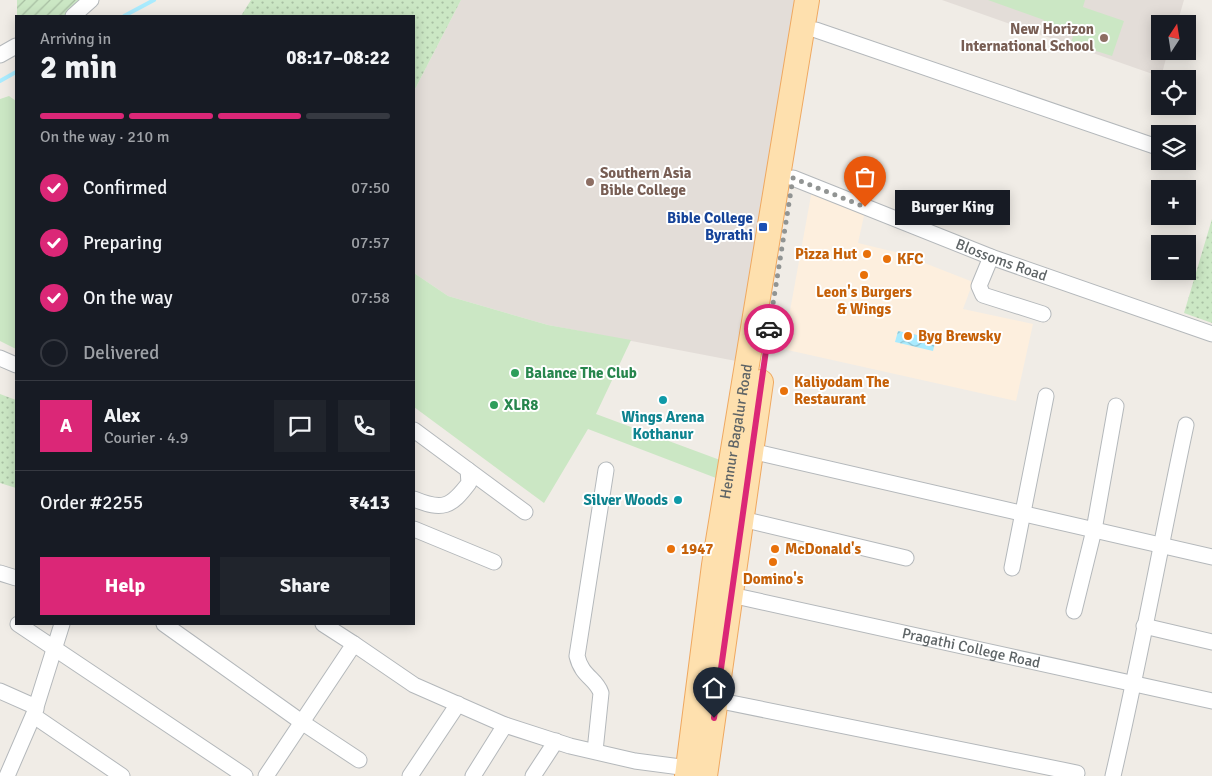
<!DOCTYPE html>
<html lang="en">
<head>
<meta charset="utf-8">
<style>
  :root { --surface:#171b24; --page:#20242c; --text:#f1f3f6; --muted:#9ea1a6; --line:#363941; --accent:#db2777 }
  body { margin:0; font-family:Signika,sans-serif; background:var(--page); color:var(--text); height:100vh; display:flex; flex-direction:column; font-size:19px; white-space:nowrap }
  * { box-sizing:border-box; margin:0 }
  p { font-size:16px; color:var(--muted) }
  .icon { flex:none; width:28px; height:28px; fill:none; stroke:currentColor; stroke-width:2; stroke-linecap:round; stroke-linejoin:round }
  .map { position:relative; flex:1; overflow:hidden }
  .sheet { position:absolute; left:15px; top:15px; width:400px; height:610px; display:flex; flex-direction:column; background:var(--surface); border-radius:0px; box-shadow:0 2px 12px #0003 }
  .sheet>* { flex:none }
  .needle { width:32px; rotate:12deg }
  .tools { position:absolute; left:1151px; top:15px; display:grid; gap:10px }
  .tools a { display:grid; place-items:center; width:45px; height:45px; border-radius:0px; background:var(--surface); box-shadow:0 2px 12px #0003; font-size:25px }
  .pin { position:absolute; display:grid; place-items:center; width:42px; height:42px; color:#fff; margin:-51px -21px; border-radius:50% 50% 50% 0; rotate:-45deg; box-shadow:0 0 5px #0007 }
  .pin .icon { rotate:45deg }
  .courier { position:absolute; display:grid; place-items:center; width:50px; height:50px; margin:-25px; border:4px solid #db2777; border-radius:50%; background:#fff; color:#222; box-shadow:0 1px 6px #0007 }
  .bubble { position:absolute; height:35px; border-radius:0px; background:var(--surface); box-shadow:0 2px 12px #0003; font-size:16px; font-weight:700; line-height:35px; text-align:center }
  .head em { font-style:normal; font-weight:700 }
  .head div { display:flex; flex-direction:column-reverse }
  .head { display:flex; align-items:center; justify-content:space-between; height:85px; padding:0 25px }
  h1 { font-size:32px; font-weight:700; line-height:38px }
  .bar { display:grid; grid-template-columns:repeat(4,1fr); gap:8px 5px; align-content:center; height:60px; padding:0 25px }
  .bar i { height:6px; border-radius:4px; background:var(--line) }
  .bar .active { background:var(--accent) }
  .bar p { grid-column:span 4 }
  .line { display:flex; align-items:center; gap:12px; padding:0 25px; border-top:1px solid var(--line) }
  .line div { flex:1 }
  .round { display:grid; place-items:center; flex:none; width:52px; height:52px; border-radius:0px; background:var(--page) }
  ol { padding:0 25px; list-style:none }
  li { display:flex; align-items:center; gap:15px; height:55px }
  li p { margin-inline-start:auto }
  li .icon { padding:5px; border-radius:50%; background:var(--accent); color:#fff; stroke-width:4 }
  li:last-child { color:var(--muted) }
  li i { width:28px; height:28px; border:2px solid var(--line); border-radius:50% }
  .button { display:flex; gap:10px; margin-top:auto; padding:10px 25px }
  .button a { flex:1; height:58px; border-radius:0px; background:var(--accent); color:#fff; font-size:20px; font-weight:700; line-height:58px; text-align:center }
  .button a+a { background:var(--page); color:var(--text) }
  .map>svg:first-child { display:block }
</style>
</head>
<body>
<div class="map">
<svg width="1212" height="776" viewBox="0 0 1212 776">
  <defs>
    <pattern id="grass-dots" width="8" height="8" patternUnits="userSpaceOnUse" patternTransform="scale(1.25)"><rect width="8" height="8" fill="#cbe7c4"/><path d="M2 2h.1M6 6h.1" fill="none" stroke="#a8bfa3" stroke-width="1.8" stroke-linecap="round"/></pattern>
    <pattern id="garden-furrows" width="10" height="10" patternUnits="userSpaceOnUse" patternTransform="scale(1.25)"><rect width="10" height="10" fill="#cbe7c4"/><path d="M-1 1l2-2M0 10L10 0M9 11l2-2" fill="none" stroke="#a8bfa3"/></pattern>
    <pattern id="water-waves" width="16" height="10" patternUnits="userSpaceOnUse" patternTransform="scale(1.25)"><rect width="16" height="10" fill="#a9ebfe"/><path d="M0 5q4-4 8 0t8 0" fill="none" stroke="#8dc2d1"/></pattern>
  </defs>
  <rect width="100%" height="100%" fill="#f0ece6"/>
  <path fill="#fdefde" d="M812,190l53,21 -7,32 41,10 74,29 -10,27 70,15 -17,77 -233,-52z"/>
  <path fill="#e3ddd8" d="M461,0h335l-60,361 -188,-36 -100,-29 -34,-23v-182z
    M942,0h242l-7,24h-17v27h8l-7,26z"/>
  <path fill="url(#grass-dots)" d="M251,0h210l-47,91v-75h-173z
    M1212,219v104l-28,-10z
    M0,394l16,6v88l-16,-5z"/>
  <path fill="url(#garden-furrows)" d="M17,0h70l-14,16h-56z"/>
  <path fill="#cbe7c4" d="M988,0h97l-2,7 41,14 -12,35 -41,-13 2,-7 -31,-10 2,-6z
    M9,96l7,5v248l-16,-8v-242z
    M414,273l34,23 100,29 83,15 -35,74 124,46 -4,18 -128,-49 -44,74 -130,-96z"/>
  <path fill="url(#water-waves)" d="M898,331l38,8 -3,12 -38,-9z"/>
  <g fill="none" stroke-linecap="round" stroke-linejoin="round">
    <path stroke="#a9ebfe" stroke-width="4" d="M124,16l30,-16
      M0,81l16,-9"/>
    <defs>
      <g id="minor">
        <path d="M73,16l18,-16"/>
        <path d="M816,30l344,118"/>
        <path d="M0,55l16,-9"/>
        <path id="s1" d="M793,178l198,79 221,77"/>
        <path d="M991,257l-12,29 4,9 60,19"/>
        <path d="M0,358l16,7"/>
        <path d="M414,430l54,40 1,13c-18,24 -26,28 -55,16"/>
        <path d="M751,451l461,106"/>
        <path d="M468,470l57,42"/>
        <path d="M742,519l164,39"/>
        <path d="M414,529l80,33"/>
        <path d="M1012,568l34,-172"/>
        <path d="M0,573l16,5"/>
        <path id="s2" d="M731,595l481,106"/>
        <path d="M1074,611l20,-81 22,-124"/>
        <path d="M18,624l227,152"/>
        <path d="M164,624l139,99 56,37"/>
        <path d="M1144,626l68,16"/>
        <path d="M354,644l60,41 91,40 65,21 65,15 53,7"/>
        <path d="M0,691l36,16 26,-83"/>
        <path d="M716,700l361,73"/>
        <path d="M34,716l88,60"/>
        <path d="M595,751l6,-58c-5,-15 -19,-16 -24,-37l29,-186"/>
        <path d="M7,776l29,-67"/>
        <path d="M266,776l88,-132 -31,-20"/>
        <path d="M410,776l48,-72"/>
        <path d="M473,776l32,-51"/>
        <path d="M533,776l23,-35"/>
        <path d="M1113,776c27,-116 48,-234 73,-351"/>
      </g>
      <g id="primary">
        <path id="s3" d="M687,776l27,-211 93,-565"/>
        <path d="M705,776l56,-394"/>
      </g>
    </defs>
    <use href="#minor" stroke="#b4b8bb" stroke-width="17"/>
    <use href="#primary" stroke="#efa860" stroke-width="26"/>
    <use href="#minor" stroke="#fff" stroke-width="15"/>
    <use href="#primary" stroke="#fee0ae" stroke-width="24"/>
  </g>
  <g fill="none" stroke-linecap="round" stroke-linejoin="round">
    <path stroke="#919493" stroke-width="5" stroke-dasharray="0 9" d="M769,329l24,-151 72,29"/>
    <path stroke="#db2777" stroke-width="6" d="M714,718l55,-389"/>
  </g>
  <g fill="#8d6e63" stroke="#fff" stroke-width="2">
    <circle cx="1104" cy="38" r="5"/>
    <circle cx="590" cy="182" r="5"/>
  </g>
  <rect fill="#1a4fb4" stroke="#fff" stroke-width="2" x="758" y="222" width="10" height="10" rx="2.5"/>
  <g fill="#e8710a" stroke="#fff" stroke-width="2">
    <circle cx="867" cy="254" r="5"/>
    <circle cx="887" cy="259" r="5"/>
    <circle cx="864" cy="275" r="5"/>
    <circle cx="908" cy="336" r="5"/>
    <circle cx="784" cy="391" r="5"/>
    <circle cx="671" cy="549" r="5"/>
    <circle cx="775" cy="549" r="5"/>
    <circle cx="773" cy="562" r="5"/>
  </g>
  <g fill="#2e9e5b" stroke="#fff" stroke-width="2">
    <circle cx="515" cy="373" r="5"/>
    <circle cx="494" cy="405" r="5"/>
  </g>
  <g fill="#0f9aa8" stroke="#fff" stroke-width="2">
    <circle cx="663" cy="400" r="5"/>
    <circle cx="678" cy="500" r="5"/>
  </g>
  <g text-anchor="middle" stroke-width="4" stroke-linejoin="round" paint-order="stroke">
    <g font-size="15" font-weight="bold" fill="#785e54" stroke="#fff" text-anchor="end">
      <text x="1094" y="34">New Horizon<tspan x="1094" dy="17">International School</tspan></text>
      <text x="600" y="178" text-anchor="start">Southern Asia<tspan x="600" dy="17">Bible College</tspan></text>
    </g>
    <g font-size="15" font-weight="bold" fill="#164399" stroke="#fff" text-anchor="end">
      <text x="753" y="223">Bible College<tspan x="753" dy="17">Byrathi</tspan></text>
    </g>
    <g font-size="15" font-weight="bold" fill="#c56008" stroke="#fff" text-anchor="start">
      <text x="857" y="259" text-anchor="end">Pizza Hut</text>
      <text x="897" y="264">KFC</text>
      <text x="864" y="297" text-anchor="middle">Leon's Burgers<tspan x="864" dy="17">&amp; Wings</tspan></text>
      <text x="918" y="341">Byg Brewsky</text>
      <text x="794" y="387">Kaliyodam The<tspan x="794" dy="17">Restaurant</tspan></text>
      <text x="681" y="554">1947</text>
      <text x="785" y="554">McDonald's</text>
      <text x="773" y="584" text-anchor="middle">Domino's</text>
    </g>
    <g font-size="15" fill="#5e6466" stroke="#fff">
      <text dy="5" stroke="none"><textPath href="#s1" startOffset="224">Blossoms Road</textPath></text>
      <text dy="5" stroke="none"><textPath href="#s3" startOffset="348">Hennur Bagalur Road</textPath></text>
      <text dy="5" stroke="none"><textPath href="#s2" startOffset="246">Pragathi College Road</textPath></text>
    </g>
    <g font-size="15" font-weight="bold" fill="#27864d" stroke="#fff" text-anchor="start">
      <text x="525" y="378">Balance The Club</text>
      <text x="504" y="410">XLR8</text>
    </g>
    <g font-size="15" font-weight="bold" fill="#0d838f" stroke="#fff">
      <text x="663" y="422">Wings Arena<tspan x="663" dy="17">Kothanur</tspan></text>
      <text x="668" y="505" text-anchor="end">Silver Woods</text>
    </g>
  </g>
</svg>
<div class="tools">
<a><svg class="needle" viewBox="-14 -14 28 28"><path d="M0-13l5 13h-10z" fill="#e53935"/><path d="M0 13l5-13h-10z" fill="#9ea1a6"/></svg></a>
<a><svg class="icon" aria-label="locate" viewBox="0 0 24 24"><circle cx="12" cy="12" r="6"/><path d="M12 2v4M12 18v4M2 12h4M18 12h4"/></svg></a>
<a><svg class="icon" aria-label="layers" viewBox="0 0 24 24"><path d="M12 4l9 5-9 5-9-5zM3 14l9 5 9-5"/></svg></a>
<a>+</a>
<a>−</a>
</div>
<div class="pin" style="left:865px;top:207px;background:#ea580c"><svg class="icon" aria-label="bag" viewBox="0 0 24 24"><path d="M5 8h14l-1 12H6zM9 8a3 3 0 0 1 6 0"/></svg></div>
<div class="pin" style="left:714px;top:718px;background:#1f2937"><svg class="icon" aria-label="home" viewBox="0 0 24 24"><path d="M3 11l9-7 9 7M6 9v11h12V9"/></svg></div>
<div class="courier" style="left:769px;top:329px"><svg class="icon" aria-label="car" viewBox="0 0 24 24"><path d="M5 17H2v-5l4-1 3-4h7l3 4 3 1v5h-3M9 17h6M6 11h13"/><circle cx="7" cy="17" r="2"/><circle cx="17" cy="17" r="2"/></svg></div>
<div class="bubble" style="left:895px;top:190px;width:115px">Burger King</div>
<section class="sheet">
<div class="head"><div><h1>2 min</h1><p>Arriving in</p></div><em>08:17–08:22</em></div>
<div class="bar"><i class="active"></i><i class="active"></i><i class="active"></i><i></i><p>On the way · 210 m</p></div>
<ol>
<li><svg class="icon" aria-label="check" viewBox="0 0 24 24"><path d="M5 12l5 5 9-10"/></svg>Confirmed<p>07:50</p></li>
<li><svg class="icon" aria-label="check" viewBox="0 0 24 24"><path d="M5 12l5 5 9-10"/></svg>Preparing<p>07:57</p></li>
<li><svg class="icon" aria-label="check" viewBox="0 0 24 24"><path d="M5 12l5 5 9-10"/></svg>On the way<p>07:58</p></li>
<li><i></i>Delivered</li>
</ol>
<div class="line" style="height:90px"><b class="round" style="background:var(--accent);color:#fff">A</b><div><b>Alex</b><p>Courier · 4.9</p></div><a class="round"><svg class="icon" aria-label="chat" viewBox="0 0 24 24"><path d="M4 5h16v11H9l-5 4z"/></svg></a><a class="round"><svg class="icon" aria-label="phone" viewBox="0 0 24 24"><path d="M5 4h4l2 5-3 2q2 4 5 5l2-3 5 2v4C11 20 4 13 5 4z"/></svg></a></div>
<div class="line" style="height:65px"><div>Order #2255</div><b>₹413</b></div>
<div class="button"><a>Help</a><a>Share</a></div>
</section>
</div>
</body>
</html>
